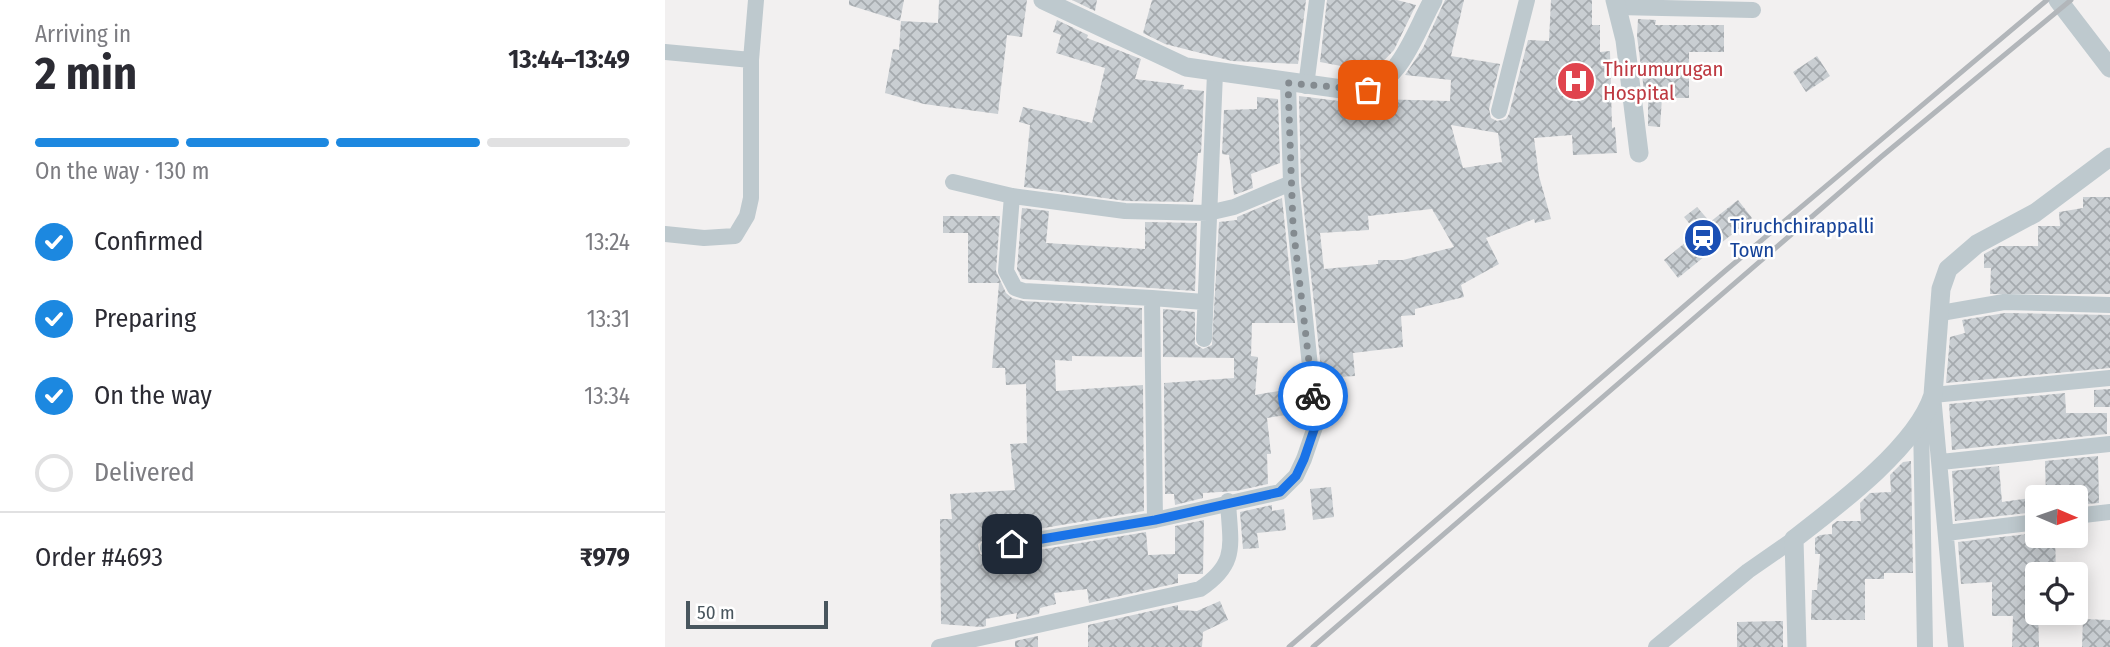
<!DOCTYPE html>
<html lang="en">
<head>
<meta charset="utf-8">
<style>
  :root { --surface:#fff; --page:#f7f7f7; --text:#2b2b33; --muted:#7c7c81; --line:#e1e1e2; --accent:#1c88e0 }
  body { margin:0; font-family:"Fira Sans Condensed",sans-serif; background:var(--page); color:var(--text); height:100vh; display:flex; flex-direction:column; font-size:26px; white-space:nowrap }
  * { box-sizing:border-box; margin:0 }
  p { font-size:23px; color:var(--muted) }
  .icon { flex:none; width:38px; height:38px; fill:none; stroke:currentColor; stroke-width:2; stroke-linecap:round; stroke-linejoin:round }
  .map { position:relative; flex:1; overflow:hidden }
  .details { display:flex; flex-direction:column; background:var(--surface); width:665px }
  .details>* { flex:none }
  .needle { width:46px; rotate:92deg }
  .tools { position:absolute; left:1360px; top:485px; display:grid; gap:14px }
  .tools a { display:grid; place-items:center; width:63px; height:63px; border-radius:7px; background:var(--surface); box-shadow:0 4px 18px #0003; font-size:35px }
  .scale { position:absolute; left:21px; bottom:18px; width:142px; box-sizing:border-box; padding-left:7px; border:4px solid #48555d; border-top:0; font-size:19px; line-height:24px; white-space:nowrap; color:#48555d; -webkit-text-stroke:5px #fff; paint-order:stroke }
  .pin { position:absolute; display:grid; place-items:center; width:60px; height:60px; color:#fff; margin:-30px; border-radius:14px; box-shadow:0 4px 10px #0006 }
  .courier { position:absolute; display:grid; place-items:center; width:70px; height:70px; margin:-35px; border:5px solid #1a73e8; border-radius:50%; background:#fff; color:#222; box-shadow:0 2px 9px #0007 }
  .head em { font-style:normal; font-weight:700 }
  .head div { display:flex; flex-direction:column-reverse }
  .head { display:flex; align-items:center; justify-content:space-between; height:119px; padding:0 35px }
  h1 { font-size:46px; font-weight:700; line-height:52px }
  .bar { display:grid; grid-template-columns:repeat(4,1fr); gap:10px 7px; align-content:center; height:84px; padding:0 35px }
  .bar i { height:9px; border-radius:5px; background:var(--line) }
  .bar .current { background:var(--accent) }
  .bar p { grid-column:span 4 }
  .line { display:flex; align-items:center; gap:18px; padding:0 35px; border-top:2px solid var(--line) }
  .line div { flex:1 }
  ol { padding:0 35px; list-style:none }
  li { display:flex; align-items:center; gap:21px; height:77px }
  li p { margin-inline-start:auto }
  li .icon { padding:7px; border-radius:50%; background:var(--accent); color:#fff; stroke-width:4 }
  li:last-child { color:var(--muted) }
  li i { width:38px; height:38px; border:4px solid var(--line); border-radius:50% }
  main { display:flex; flex:1; min-height:0 }
  .map>svg:first-child { display:block }
</style>
</head>
<body>
<main>
<section class="details">
<div class="head"><div><h1>2 min</h1><p>Arriving in</p></div><em>13:44–13:49</em></div>
<div class="bar"><i class="current"></i><i class="current"></i><i class="current"></i><i></i><p>On the way · 130 m</p></div>
<ol>
<li><svg class="icon" aria-label="check" viewBox="0 0 24 24"><path d="M5 12l5 5 9-10"/></svg>Confirmed<p>13:24</p></li>
<li><svg class="icon" aria-label="check" viewBox="0 0 24 24"><path d="M5 12l5 5 9-10"/></svg>Preparing<p>13:31</p></li>
<li><svg class="icon" aria-label="check" viewBox="0 0 24 24"><path d="M5 12l5 5 9-10"/></svg>On the way<p>13:34</p></li>
<li><i></i>Delivered</li>
</ol>
<div class="line" style="height:91px"><div>Order #4693</div><b>₹979</b></div>
</section>
<div class="map">
<svg width="1445" height="647" viewBox="0 0 1445 647">
  <defs>
    <pattern id="building-cross-hatch" width="8" height="8" patternUnits="userSpaceOnUse" patternTransform="scale(1.75)"><rect width="8" height="8" fill="#c9ced2"/><path d="M0 0l8 8M0 8l8-8" fill="none" stroke="#a5aaae"/></pattern>
  </defs>
  <rect width="100%" height="100%" fill="#f2f0f0"/>
  <path fill="url(#building-cross-hatch)" fill-rule="evenodd" d="M184,0h55l-4,21 -51,-16z
    M274,0h88l-5,37 -15,-2 -9,79 -74,-10 -39,-11 8,-44 6,1 2,-29 37,2z
    M407,0h25l-2,11z
    M487,0h154l-8,64 -66,-3 -67,-17 -22,-11z
    M662,0h70l19,5 -22,45 -21,22 -53,-10z
    M780,0h19l-13,56 49,8 -11,45 2,9 6,3 9,-2 3,-5 19,-74 21,1 2,-41h41v25h8v27l10,-1 2,77 3,-1 2,26 -44,2 -1,-20 -38,3 5,38 12,43 -16,4 -1,-4 -48,19 13,26 -38,21 3,12 -49,12v6l-14,1 2,31 -50,6 2,23 -33,2 -21,-196 -2,-86 56,7 20,-4 75,2 1,-21 -46,-5 18,-27zM786,125l47,8 4,29 -39,6zM767,209l22,38 -51,13h-25v4l-54,5 -4,-36 49,-3 -1,-14z
    M973,19l18,1 -1,5h69v27h-35v46h-27l-2,29 -12,-1v-28h-3l-8,-62z
    M392,20l31,15 -1,3 54,21 -6,20 49,6 -1,4 21,2 -3,62h-3l-5,49 -67,-1 -102,-14 6,-62 -11,-3 4,-15 69,16 13,-55 -49,-15 5,-18 -8,-3z
    M1152,56l13,20 -24,16 -13,-20z
    M592,97l21,2 2,64 -29,11 2,14 -19,7 -5,-40 -7,-1 2,-44 33,-1z
    M1418,197h27v97h-120l1,-26h-7v-14l15,-8h39v-20h22l-1,-14 24,-4z
    M617,198l13,125h-43l-1,33 7,1 -3,38 47,-8 2,25 -37,6 4,36h-4l1,30 -32,7 -33,2v5l-28,7 -1,-11h-9l-1,-111 70,-5v-20l-71,-1v-48l32,3v32l8,5 9,-4 7,-123 18,-2v-3z
    M1073,200l14,18 -74,60 -14,-18 33,-27 -13,-16 13,-10 13,15z
    M357,208l27,3 -3,32 99,6v-27l52,1 -2,68 -173,-12 -5,-10z
    M278,216h57l-4,55 10,22 6,5 11,3 119,7v49l-70,-1v5l-17,-1 1,31 87,-6 1,126 -158,27 -8,6 2,10 10,4 156,-26 2,23 27,-1v-28l29,-6 -1,54h-25v9l-89,20 -2,-14 -33,4 2,11 -16,4 -1,6 -23,5 1,-6 -31,6v7l-5,1 -40,-3 -1,-105h12l-2,-25 65,-4 -5,-46 17,-1 -1,-59 -20,1 -1,-17h-13l7,-85h-31v-50h-25z
    M1340,313l105,2v53l-164,15 4,-46 15,-4 -3,-13z
    M1445,389v18h-16v-17z
    M1400,393l1,20h41v21l-155,16 -3,-46z
    M1433,456l1,47 -24,2v-8h-29l-1,-36z
    M1246,461l2,112h-29v6h-19v41h-54l1,-30h5l3,-36h-5v-16l5,-3 12,-1v-9l5,-4h24l-1,-18 10,-10 21,-1 -1,-17 13,-13z
    M1334,466l3,36 35,-5v15l-82,9 -3,-50z
    M666,487l3,30 -21,3 -3,-31z
    M607,505v6l12,-2 2,21 -29,3 2,15 -16,1 -3,-37z
    M1372,533v3h18l1,38h-19l2,73h-27l1,-31h-21v-34l-31,2 -3,-42z
    M555,601l8,19 -25,12 -1,15h-114v-22l90,-20v5l19,1z
    M1418,619l27,1v27h-28z
    M1118,621v26h-46v-25z
    M373,636v11h-23v-6z"/>
  <g fill="none" stroke-linecap="round" stroke-linejoin="round">
    <path stroke="#bec9ce" stroke-width="16" d="M952,7l136,3
      M0,52l86,8 5,-60
      M623,83l3,100
      M641,86l11,-86
      M834,111l28,-111
      M288,182l59,14 113,15 83,2 26,-6 57,-24 25,241 -12,35 -8,17 -16,16 -125,28 -3,-222 -128,-7 -9,-3 -9,-17 6,-75
      M0,234l39,4 31,-2 12,-20 4,-18v-138
      M487,298l52,4
      M1276,313l63,-11 106,3
      M539,339l11,-266
      M1256,421l4,226
      M1276,462l169,-18
      M1410,516l35,-4
      M1281,533l91,-11
      M323,548l167,-28
      M274,647l261,-58c39,-26 30,-45 28,-88
      M991,647l92,-76 46,-32
      M1291,647l-23,-252 177,-17"/>
    <path stroke="#bec9ce" stroke-width="19" d="M378,0l143,67 170,24c44,-5 58,-57 77,-91
      M950,0l10,40 14,113
      M1393,0l52,68
      M1132,647l-3,-108c43,-33 123,-93 139,-144l8,-106 7,-20 29,-25 58,-31 75,-56"/>
    <path stroke="#b2b6ba" stroke-width="5" d="M624,647l436,-376 322,-271
      M648,647l568,-490 190,-157"/>
  </g>
  <g fill="none" stroke-linecap="round" stroke-linejoin="round">
    <path stroke="#848b90" stroke-width="7" stroke-dasharray="0 12.6" d="M648,396l-20,-170 -5,-143 80,7"/>
    <path stroke="#1a73e8" stroke-width="9" d="M347,544l143,-24 125,-28 16,-16 8,-17 12,-35 -3,-28"/>
  </g>
  <defs>
    <symbol id="hospital-disc" viewBox="-11 -11 22 22"><circle r="9.5" fill="#e0444e" stroke="#fff"/><path d="M-5-5h3v3.5h4V-5h3V5h-3V1.5h-4V5h-3Z" fill="#fff"/></symbol>
    <symbol id="station-disc" viewBox="-11 -11 22 22"><circle r="9.5" fill="#1a4fb4" stroke="#fff"/><path d="M-3-6H3Q5-6 5-4V2Q5 4 3 4L4.5 6H3L1.5 4h-3L-3 6H-4.5L-3 4Q-5 4-5 2V-4Q-5-6-3-6ZM-3.5-4v3h7v-3ZM-3.5 1v1.5H-2V1ZM2 1v1.5H3.5V1Z" fill="#fff"/></symbol>
  </defs>
  <g fill-rule="evenodd">
    <use href="#hospital-disc" x="889" y="59" width="44" height="44"/>
    <use href="#station-disc" x="1016" y="216" width="44" height="44"/>
  </g>
  <g text-anchor="middle" stroke-width="5" stroke-linejoin="round" paint-order="stroke">
    <g font-size="21" fill="#be3a42" stroke="#fff" text-anchor="start">
      <text x="938" y="76">Thirumurugan<tspan x="938" dy="24">Hospital</tspan></text>
    </g>
    <g font-size="21" fill="#164399" stroke="#fff" text-anchor="start">
      <text x="1065" y="233">Tiruchchirappalli<tspan x="1065" dy="24">Town</tspan></text>
    </g>
  </g>
</svg>
<div class="tools">
<a><svg class="needle" viewBox="-14 -14 28 28"><path d="M0-13l5 13h-10z" fill="#e53935"/><path d="M0 13l5-13h-10z" fill="#7c7c81"/></svg></a>
<a><svg class="icon" aria-label="locate" viewBox="0 0 24 24"><circle cx="12" cy="12" r="6"/><path d="M12 2v4M12 18v4M2 12h4M18 12h4"/></svg></a>
</div>
<div class="scale">50 m</div>
<div class="pin" style="left:703px;top:90px;background:#ea580c"><svg class="icon" aria-label="bag" viewBox="0 0 24 24"><path d="M5 8h14l-1 12H6zM9 8a3 3 0 0 1 6 0"/></svg></div>
<div class="pin" style="left:347px;top:544px;background:#1f2937"><svg class="icon" aria-label="home" viewBox="0 0 24 24"><path d="M3 11l9-7 9 7M6 9v11h12V9"/></svg></div>
<div class="courier" style="left:648px;top:396px"><svg class="icon" aria-label="bike" viewBox="0 0 24 24"><circle cx="6" cy="16" r="4"/><circle cx="18" cy="16" r="4"/><path d="M6 16l4-8h5l3 8M10 8l3 8H6M13 5h3"/></svg></div>
</div>
</main>
</body>
</html>
